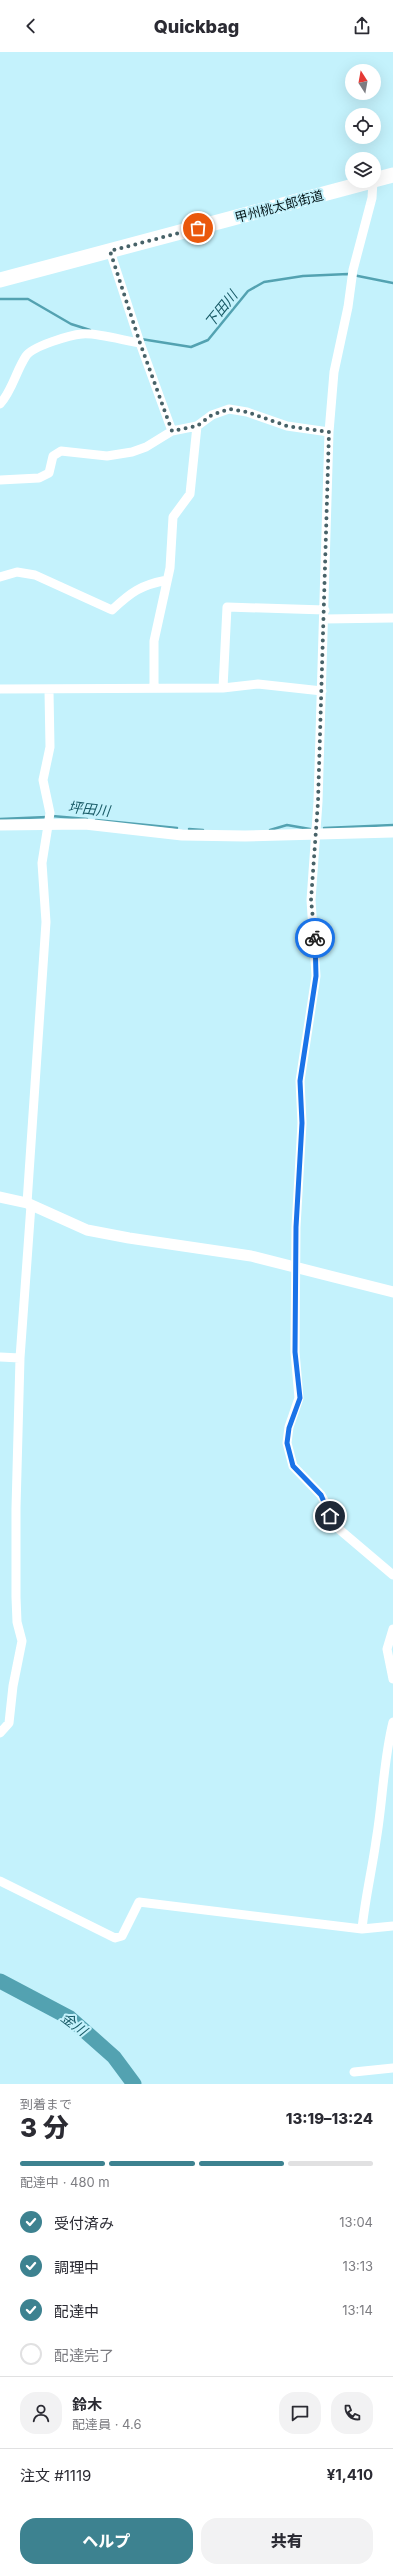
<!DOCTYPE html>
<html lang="ja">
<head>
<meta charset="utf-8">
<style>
  :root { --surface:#fff; --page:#f2f2f3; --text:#2b2b33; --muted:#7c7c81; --line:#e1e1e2; --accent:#3d8290 }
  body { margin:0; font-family:Inter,"Noto Sans JP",sans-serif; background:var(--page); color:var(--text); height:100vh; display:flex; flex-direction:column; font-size:15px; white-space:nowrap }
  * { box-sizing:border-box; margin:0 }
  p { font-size:13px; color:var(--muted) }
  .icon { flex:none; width:22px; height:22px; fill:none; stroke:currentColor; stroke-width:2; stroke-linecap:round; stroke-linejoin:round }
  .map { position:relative; height:2032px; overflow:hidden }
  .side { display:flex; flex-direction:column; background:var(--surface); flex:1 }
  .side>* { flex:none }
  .needle { width:26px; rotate:349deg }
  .buttons { position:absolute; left:345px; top:12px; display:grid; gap:8px }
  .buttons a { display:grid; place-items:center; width:36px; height:36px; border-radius:50%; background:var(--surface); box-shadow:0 4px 16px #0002; font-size:20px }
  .pin { position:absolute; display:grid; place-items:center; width:34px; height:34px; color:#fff; margin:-17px; border:2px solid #fff; border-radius:50%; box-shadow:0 1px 4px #0007 }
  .courier { position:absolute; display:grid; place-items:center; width:40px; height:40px; margin:-20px; border:3px solid #1a73e8; border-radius:50%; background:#fff; color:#222; box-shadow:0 1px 5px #0007 }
  .headline em { font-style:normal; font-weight:800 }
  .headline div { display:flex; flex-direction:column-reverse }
  .headline { display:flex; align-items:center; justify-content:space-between; height:68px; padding:0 20px }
  h1 { font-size:26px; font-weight:800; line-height:30px }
  .bar { display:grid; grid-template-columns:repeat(4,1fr); gap:6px 4px; align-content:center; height:48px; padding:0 20px }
  .bar i { height:5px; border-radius:3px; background:var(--line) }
  .bar .current { background:var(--accent) }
  .bar p { grid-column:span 4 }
  .line { display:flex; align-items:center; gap:10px; padding:0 20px; border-top:1px solid var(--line) }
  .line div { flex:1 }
  .round { display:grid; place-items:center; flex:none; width:42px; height:42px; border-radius:16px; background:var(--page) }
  ol { padding:0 20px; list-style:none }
  li { display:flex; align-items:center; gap:12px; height:44px }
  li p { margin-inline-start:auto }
  li .icon { padding:4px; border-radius:50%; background:var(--accent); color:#fff; stroke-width:4 }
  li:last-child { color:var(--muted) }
  li i { width:22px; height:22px; border:2px solid var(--line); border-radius:50% }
  .action { display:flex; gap:8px; margin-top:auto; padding:8px 20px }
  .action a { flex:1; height:46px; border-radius:16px; background:var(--accent); color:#fff; font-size:16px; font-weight:800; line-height:46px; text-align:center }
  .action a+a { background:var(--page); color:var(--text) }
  header { display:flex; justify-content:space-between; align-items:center; height:52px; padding:0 20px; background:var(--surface); font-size:18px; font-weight:800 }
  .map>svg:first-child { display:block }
</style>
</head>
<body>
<header><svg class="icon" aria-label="back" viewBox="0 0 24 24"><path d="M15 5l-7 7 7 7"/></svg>Quickbag<svg class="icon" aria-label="share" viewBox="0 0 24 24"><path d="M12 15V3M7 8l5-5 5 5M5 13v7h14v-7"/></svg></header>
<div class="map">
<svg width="393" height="2032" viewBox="0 0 393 2032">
  <rect width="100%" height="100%" fill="#c4f2fc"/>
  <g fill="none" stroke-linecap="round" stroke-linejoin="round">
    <path stroke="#53a2b1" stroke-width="2.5" d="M0,247h28l43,25 19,6
      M141,287l50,8 17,-7 40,-49 16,-9 39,-6 45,-2 45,9
      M52,764l35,3
      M0,767l47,-2
      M96,768l81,8
      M324,776l69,-3
      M189,777l14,1
      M270,778l17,-5 23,4"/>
    <path stroke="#53a2b1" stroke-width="15" d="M0,1929l70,37 44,39 20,27"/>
    <path stroke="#fff" stroke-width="9" d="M373,129l-1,17 -19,72 -5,37 -14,65 -5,60 -11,370 -7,98 5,76 -16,105 2,42 -6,104 -1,125 4,46 -10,29 -2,16 6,23 28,29 19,35 53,45
      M110,199l30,92 32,88
      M0,352c12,-13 16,-33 26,-48 7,-10 44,-21 56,-22 12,-2 44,7 58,9
      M0,428l39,-2 10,-5 4,-17 8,-5 46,5 25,-4 14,-5 26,-16 25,-5 15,-11 17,-6 18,3 40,14 42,6
      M0,525l17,-5 18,3 77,35c19,-18 29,-25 55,-30
      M324,567l69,-1
      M154,636v-47l16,-73 3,-51 17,-23 7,-68
      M223,636l4,-81 98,3
      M0,637l223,-1 35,-4 64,7
      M27,1151l19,-281 -4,-59 8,-50 -7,-33 7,-33 -1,-56
      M0,1305l20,1
      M393,1577l-6,20 6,30
      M0,1681l9,-10 4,-37 9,-45 -5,-19 -1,-25v-89l4,-150 11,-153
      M0,1829l115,57 7,-2 17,-34 223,27 31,-3
      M362,1877c3,-30 10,-59 14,-88 7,-40 7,-79 17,-119
      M354,2020l39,-4"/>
    <path stroke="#fff" stroke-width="11" d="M0,773l85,-1 97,11 63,1 148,-4
      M0,1145l27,6 60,27 42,8 122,18 142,36"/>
    <path stroke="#fff" stroke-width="15" d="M374,128l19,-5
      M0,228l372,-99"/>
  </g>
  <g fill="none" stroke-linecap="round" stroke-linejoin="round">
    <path stroke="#476268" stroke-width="4" stroke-dasharray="0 7.2" d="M198,176l-88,23 30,92 32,88 25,-5 15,-11 17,-6 18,3 40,14 42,6 -11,370 -7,98 4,38"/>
    <path stroke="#1a73e8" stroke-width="5" d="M315,886l1,38 -16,105 2,42 -6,104 -1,125 5,46 -11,30 -2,15 6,23 28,29 9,21"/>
  </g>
  <g text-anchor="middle" stroke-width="4" stroke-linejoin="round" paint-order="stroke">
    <g font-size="13" fill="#041518" stroke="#c4f2fc">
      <text transform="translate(279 154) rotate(-15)" y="5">甲州桃太郎街道</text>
    </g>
    <g font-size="14" font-style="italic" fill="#185a66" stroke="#c4f2fc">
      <text transform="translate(221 257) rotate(-51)" y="5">下田川</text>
      <text transform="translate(89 757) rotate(6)" y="5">坪田川</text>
      <text transform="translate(74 1972) rotate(37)" y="5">金川</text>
    </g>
  </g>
</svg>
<div class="buttons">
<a><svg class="needle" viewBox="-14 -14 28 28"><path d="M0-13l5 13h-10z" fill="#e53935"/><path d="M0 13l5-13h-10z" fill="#7c7c81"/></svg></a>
<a><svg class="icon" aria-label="locate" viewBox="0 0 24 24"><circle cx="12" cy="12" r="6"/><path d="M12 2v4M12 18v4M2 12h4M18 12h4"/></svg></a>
<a><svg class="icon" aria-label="layers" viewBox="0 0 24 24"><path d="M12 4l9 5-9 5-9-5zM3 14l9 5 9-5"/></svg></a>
</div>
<div class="pin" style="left:198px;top:176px;background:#ea580c"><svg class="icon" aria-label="bag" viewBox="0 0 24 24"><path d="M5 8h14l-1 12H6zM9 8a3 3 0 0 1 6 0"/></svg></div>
<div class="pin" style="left:330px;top:1464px;background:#1f2937"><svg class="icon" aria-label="home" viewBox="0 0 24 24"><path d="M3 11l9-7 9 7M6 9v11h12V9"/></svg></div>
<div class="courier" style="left:315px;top:886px"><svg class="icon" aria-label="bike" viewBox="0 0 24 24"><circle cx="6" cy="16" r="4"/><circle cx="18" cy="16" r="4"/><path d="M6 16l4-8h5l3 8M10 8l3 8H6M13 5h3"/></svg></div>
</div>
<section class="side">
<div class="headline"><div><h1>3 分</h1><p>到着まで</p></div><em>13:19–13:24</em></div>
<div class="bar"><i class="current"></i><i class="current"></i><i class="current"></i><i></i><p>配達中 · 480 m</p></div>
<ol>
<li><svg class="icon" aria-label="check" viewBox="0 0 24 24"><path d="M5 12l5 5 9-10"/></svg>受付済み<p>13:04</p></li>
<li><svg class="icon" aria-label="check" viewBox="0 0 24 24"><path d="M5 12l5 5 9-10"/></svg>調理中<p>13:13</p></li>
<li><svg class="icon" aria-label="check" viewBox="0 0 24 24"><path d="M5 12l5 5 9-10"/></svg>配達中<p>13:14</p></li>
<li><i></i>配達完了</li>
</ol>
<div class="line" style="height:72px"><a class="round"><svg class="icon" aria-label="person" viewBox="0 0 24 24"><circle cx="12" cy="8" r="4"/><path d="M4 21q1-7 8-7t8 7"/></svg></a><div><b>鈴木</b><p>配達員 · 4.6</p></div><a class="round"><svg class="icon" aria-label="chat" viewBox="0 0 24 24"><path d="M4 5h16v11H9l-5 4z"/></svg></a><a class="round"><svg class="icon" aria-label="phone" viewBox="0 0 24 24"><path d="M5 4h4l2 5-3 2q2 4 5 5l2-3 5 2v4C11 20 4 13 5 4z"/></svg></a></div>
<div class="line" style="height:52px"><div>注文 #1119</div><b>¥1,410</b></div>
<div class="action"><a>ヘルプ</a><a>共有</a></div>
</section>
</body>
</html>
